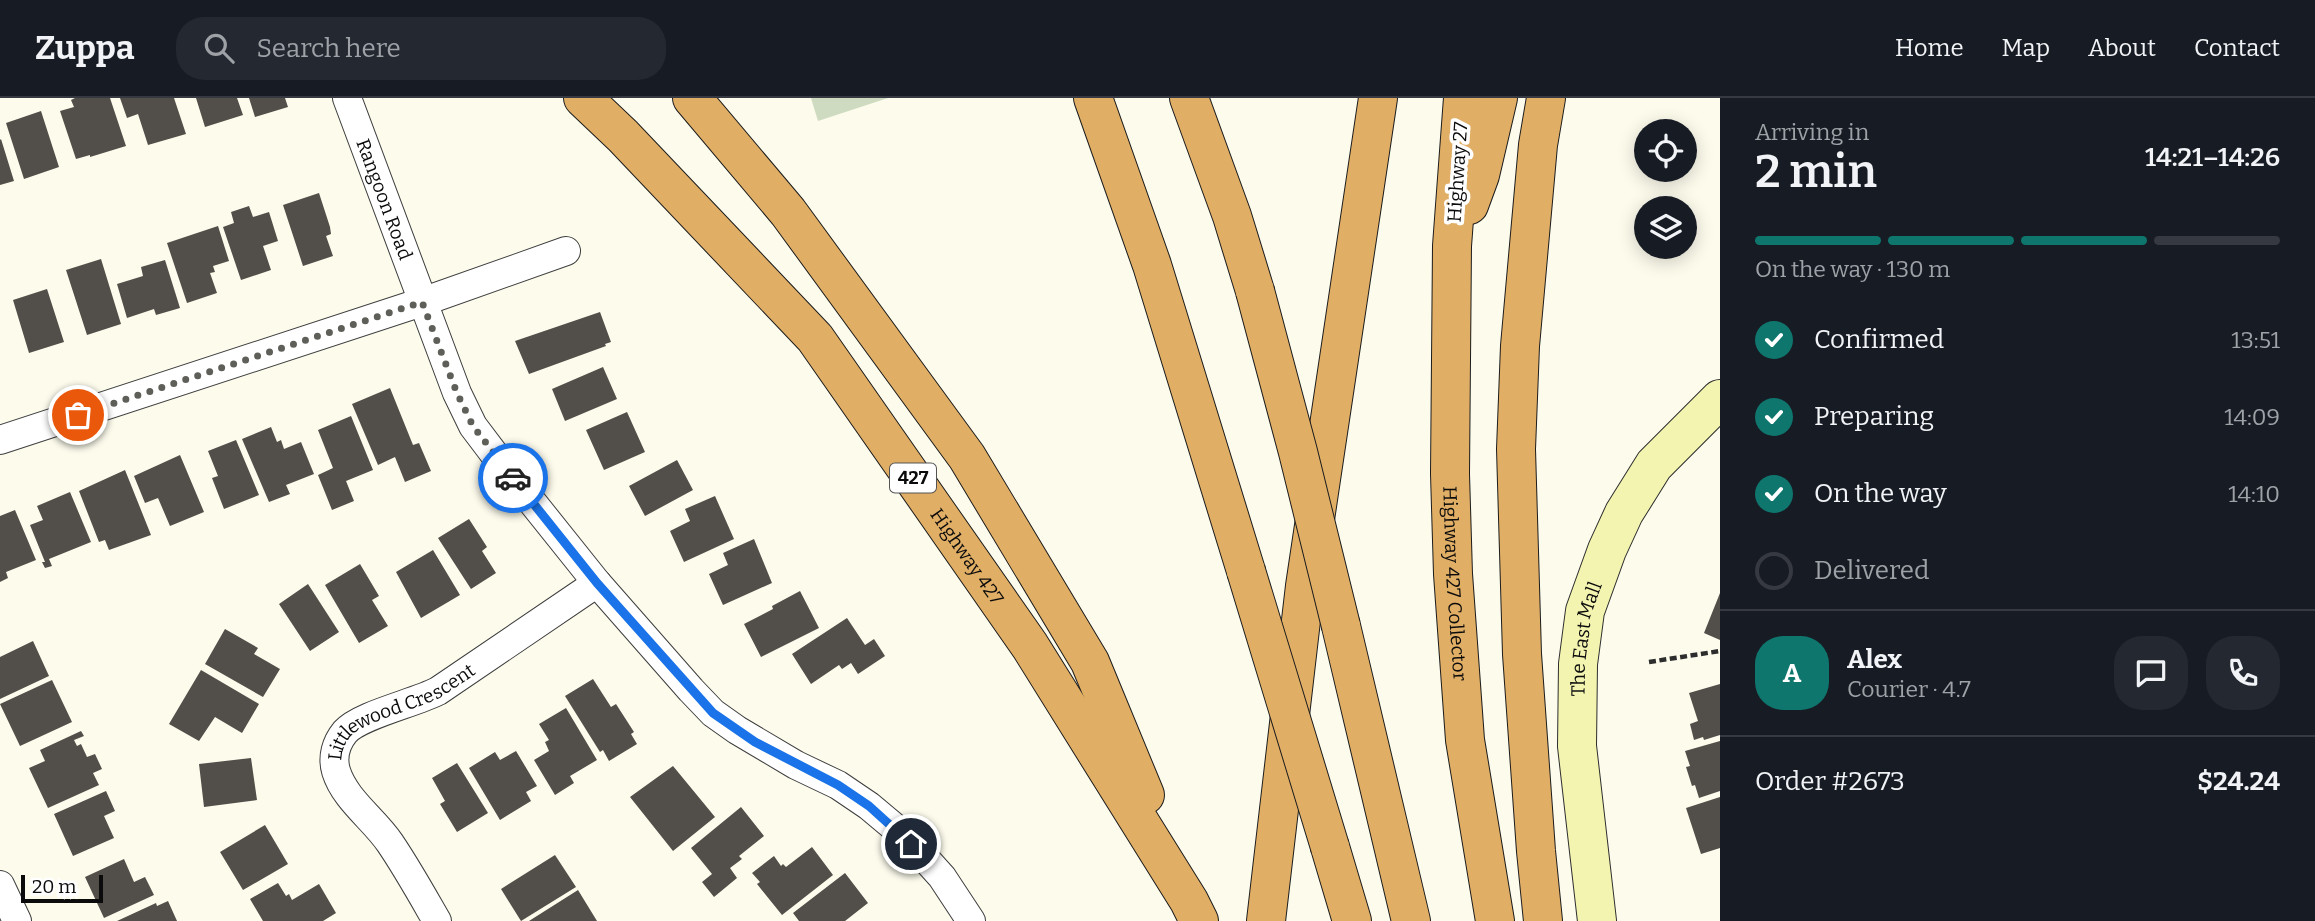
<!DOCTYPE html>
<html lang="en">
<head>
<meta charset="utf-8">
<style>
  :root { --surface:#171b24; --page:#242831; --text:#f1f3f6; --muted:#9ea1a6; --line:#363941; --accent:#0f766e }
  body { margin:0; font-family:Bitter,serif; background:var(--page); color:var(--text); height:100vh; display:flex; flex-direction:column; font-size:26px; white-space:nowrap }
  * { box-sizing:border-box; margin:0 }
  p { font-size:23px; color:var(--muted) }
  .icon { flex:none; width:38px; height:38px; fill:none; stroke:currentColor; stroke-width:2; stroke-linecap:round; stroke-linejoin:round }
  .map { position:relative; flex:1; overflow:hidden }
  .side { display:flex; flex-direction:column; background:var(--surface); width:595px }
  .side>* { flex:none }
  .tools { position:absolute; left:1634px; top:21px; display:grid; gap:14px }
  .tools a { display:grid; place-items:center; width:63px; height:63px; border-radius:50%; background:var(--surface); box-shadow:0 4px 18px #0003; font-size:35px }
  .scale { position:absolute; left:21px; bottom:18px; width:82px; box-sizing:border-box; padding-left:7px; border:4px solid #0b0b0b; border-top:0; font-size:19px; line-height:24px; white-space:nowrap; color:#0b0b0b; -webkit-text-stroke:5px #fff; paint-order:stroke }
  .pin { position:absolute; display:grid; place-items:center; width:60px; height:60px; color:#fff; margin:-30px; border:4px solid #fff; border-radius:50%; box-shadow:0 2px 7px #0007 }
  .courier { position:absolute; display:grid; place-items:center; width:70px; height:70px; margin:-35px; border:5px solid #1a73e8; border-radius:50%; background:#fff; color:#222; box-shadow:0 2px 9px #0007 }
  .summary em { font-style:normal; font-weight:600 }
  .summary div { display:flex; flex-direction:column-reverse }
  .summary { display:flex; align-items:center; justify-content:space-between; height:119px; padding:0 35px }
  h1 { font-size:46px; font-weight:600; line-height:52px }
  .bar { display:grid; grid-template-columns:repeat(4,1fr); gap:10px 7px; align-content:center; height:84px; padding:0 35px }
  .bar i { height:9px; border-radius:5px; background:var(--line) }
  .bar .selected { background:var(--accent) }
  .bar p { grid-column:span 4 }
  .line { display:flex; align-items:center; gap:18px; padding:0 35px; border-top:2px solid var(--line) }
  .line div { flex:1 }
  .round { display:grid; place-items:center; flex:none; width:74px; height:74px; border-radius:28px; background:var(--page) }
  ol { padding:0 35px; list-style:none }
  li { display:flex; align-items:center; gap:21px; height:77px }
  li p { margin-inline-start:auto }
  li .icon { padding:7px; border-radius:50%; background:var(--accent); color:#fff; stroke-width:4 }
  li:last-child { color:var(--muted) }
  li i { width:38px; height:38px; border:4px solid var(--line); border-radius:50% }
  header { display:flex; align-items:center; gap:42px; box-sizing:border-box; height:98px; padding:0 35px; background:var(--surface); border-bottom:2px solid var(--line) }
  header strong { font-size:33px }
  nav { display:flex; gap:38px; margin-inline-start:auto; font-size:24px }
  .search { width:490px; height:63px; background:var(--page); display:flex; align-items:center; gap:18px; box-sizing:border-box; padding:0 24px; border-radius:28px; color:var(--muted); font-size:26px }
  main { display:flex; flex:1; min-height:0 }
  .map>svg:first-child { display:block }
</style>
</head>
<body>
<header>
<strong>Zuppa</strong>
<div class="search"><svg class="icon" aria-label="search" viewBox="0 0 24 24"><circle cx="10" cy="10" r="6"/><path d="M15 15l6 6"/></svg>Search here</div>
<nav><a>Home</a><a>Map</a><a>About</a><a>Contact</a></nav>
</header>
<main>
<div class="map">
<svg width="1720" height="823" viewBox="0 0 1720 823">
  <rect width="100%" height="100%" fill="#fcfbec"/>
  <path fill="#cfdbc0" d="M811,0h77l-70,23z"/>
  <path fill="#524e49" d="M75,0h35l16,48 -36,11v-2l-14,4 -16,-48 14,-4 -3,-7z
    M120,0h54l12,36 -38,11 -10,-31 -11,4z
    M196,0h41l6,17 -38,12z
    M249,0h36l3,9 -33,10z
    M41,13l18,56 -35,12 -18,-56z
    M1,41l13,42 -14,4v-45z
    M319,95l11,34 1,7 -5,2 7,20 -30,10 -20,-61z
    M249,108l4,11 16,-5 9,29 -15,5 8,24 -30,10 -18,-53 11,-4 -3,-11z
    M218,128l11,35 -16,5 2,6 -5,1 7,20 -30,10 -20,-60z
    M101,161l20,65 -34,11 -21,-65z
    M165,162l15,48 -24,7 -2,-6 -27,9 -10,-34 26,-8 -2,-9z
    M47,191l17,53 -35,11 -16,-53z
    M600,214l11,30 -6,2 1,2 -77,28 -14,-33z
    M603,269l14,32 -52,22 -13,-32z
    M390,290l23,57 6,-2 12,28 -26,11 -10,-25 -17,8 -26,-61z
    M627,314l18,40 -41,18 -18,-40z
    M351,318l22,54 -27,11 8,20 -22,9 -14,-35 15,-7 -15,-38z
    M271,329l6,15 4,-2 3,9 17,-7 13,32 -28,11 4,9 -21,8 -27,-63z
    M236,342l23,55 -35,14 -12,-31 6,-2 -10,-25z
    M180,357l24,57 -34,14 -12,-28 -13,5 -11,-27z
    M677,362l16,30 -48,26 -16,-30z
    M125,372l26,65 -42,15 -4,-10 -6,2 -20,-51z
    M70,394l21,50 -42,17 3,7 -7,2 -3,-6h3l-15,-37 13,-5 -6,-14z
    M715,398l19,43 -50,23 -14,-31 20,-10 -5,-12z
    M15,412l21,50 -30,12 2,6 -8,4v-66z
    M469,421l18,28 -5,4 14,22 -25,16 -33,-51z
    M754,441l18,44 -49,22 -14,-31 19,-9 -5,-12z
    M433,452l27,45 -39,23 -25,-46z
    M360,466l19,32 -7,4 16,26 -29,17 -34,-58z
    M308,486l31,48 -29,19 -31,-47z
    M800,493l19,37 -58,29 -17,-33 29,-15 -1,-3z
    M1720,495v47l-16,-7z
    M847,520l18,27 9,-6 11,17 -27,18 -7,-11 -9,6 -3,-4 -28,19 -19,-30z
    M225,531l33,19 -4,6 26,15 -17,28 -58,-33z
    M33,543l16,35 -49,23v-42z
    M201,572l58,34 -17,29 -27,-16 -16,24 -30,-17z
    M593,581l18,28 5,-3 18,28 -3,2 6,10 -28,17 -6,-11 -3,2 -35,-56z
    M52,582l20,42 -52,24 -20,-42z
    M1720,586v51l-16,5 -1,-3 -9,3 -4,-16 8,-3 -9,-28z
    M566,610l31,52 -27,16 4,7 -19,12 -21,-35 15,-9 -4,-9 4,-2 -10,-16z
    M81,633l3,5 -10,4 3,6 4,-2 6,13 8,-3 7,15 -9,4 6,12 -51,23 -19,-40 16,-7 -5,-11z
    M1720,643v50l-21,7 -4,-13 -3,1 -6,-19 4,-1 -5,-15z
    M516,653l21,35 -11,6 5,9 -31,19 -31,-52 26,-16 5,8z
    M251,660l6,42 -53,7 -5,-43z
    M457,665l31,50 -31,19 -17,-28 5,-3 -13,-23z
    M673,668l42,51 -42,34 -43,-54z
    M106,693l9,20 -11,5 10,22 -41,18 -19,-42z
    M1720,699v51l-19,6 -15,-46z
    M741,709l23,29 -25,20 3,3 -12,9 7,10 -23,19 -12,-15 10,-8 -21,-26z
    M265,727l23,39 -45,26 -23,-38z
    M812,749l21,28 -51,40 -25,-31 3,-2 -8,-9 22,-17 7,10 2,-2 3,3z
    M555,757l21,32 -55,34 -20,-32z
    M124,761l10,23 11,-5 9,18 -50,23 -19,-41z
    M845,775l23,30 -23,18h-46l-6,-8z
    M278,785l8,13 3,-2 3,6 27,-16 17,29 -13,8h-60l-13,-22z
    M578,792l19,31h-68z
    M168,803l9,20h-60l39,-18 1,3z"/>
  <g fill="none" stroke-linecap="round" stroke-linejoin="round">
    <defs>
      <g id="street">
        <path id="s1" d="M347,0l110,295 16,33 28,37 96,120 94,107 22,23 24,17 59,35 42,20 31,21 37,31 36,40 29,44"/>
        <path d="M0,342l422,-138 144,-51"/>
        <path d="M0,787l17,36"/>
        <path id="s2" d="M437,823c-15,-26 -30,-53 -47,-78 -16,-24 -45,-43 -54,-72 -4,-14 0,-28 9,-39 15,-17 70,-29 93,-41l159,-108"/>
      </g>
      <g id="secondary">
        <path id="s3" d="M1597,823l-20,-175 1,-82 7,-53 22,-61 17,-37 30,-48 66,-66"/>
      </g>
      <g id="highway">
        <path id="s4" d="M583,0l40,38 192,202 215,308 159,255 10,20"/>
        <path d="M692,0l96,114 179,245 123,205 55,133"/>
        <path d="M1093,0l59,167 94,306"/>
        <path d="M1189,0l43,118 23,75"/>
        <path id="s5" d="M1463,0l-11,148 -2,228 3,100 12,166 30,181"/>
        <path d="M1469,107l11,-30 18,-77"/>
        <path d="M1341,528l70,295"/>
        <path d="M1330,749l22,74"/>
        <path d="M1266,823l39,-335 73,-488"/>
        <path d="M1543,823l-7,-70 -14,-197 -6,-205 4,-103 18,-201 8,-47"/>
      </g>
    </defs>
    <use href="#street" stroke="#3e3e3e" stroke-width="30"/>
    <use href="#secondary" stroke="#2d2d2d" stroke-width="40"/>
    <use href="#highway" stroke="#1c1c1c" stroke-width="40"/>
    <path stroke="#2d2d2d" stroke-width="4.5" stroke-dasharray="7 3.5" stroke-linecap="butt" d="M1649,564l71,-11"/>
    <use href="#street" stroke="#fff" stroke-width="28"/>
    <use href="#secondary" stroke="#f3f4b0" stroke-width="38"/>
    <use href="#highway" stroke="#e1ae66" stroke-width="38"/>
    <defs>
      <path id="highway-bridge" d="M1255,193l43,161 43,174
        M1246,473l84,276"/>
    </defs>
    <use href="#highway-bridge" stroke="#1c1c1c" stroke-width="40" stroke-linecap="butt"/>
    <use href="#highway-bridge" stroke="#e1ae66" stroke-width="38"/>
  </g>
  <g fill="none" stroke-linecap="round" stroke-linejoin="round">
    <path stroke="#5f5f5a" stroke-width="7" stroke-dasharray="0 12.6" d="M78,317l344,-113 35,91 16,33 40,52"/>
    <path stroke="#1a73e8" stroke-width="9" d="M513,380l84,105 116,130 42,29 83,43 31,21 42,38"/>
  </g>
  <g text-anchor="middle" stroke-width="7" stroke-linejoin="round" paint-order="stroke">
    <rect fill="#fff" stroke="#545454" stroke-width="2" x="890" y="365.5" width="46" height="29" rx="5"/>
    <g font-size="18" font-weight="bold" fill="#0b0b0b">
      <text x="913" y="386">427</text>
    </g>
    <g font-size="19" fill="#0b0b0b" stroke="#fff">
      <text transform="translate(1457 74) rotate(-86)" y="7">Highway 27</text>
      <text dy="7" stroke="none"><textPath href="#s1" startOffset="108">Rangoon Road</textPath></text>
      <text dy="7" stroke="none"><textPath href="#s4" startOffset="600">Highway 427</textPath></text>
      <text dy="7" stroke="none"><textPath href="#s5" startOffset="486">Highway 427 Collector</textPath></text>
      <text dy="7" stroke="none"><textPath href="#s3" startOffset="284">The East Mall</textPath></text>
      <text dy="7" stroke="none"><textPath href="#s2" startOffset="280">Littlewood Crescent</textPath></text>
    </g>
  </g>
</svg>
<div class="tools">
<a><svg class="icon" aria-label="locate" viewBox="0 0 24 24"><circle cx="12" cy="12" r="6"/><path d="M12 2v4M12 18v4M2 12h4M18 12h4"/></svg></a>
<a><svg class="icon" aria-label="layers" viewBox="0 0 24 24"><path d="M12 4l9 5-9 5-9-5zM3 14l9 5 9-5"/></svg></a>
</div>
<div class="scale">20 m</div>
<div class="pin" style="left:78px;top:317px;background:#ea580c"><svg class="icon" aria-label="bag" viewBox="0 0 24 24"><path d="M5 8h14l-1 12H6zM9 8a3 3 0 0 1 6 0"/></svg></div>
<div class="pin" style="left:911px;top:746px;background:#1f2937"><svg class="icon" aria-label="home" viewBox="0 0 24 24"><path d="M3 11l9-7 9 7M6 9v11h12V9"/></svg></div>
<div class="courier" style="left:513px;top:380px"><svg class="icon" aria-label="car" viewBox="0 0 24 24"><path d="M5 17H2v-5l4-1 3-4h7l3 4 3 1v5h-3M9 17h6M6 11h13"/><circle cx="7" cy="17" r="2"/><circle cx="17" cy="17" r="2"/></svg></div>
</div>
<section class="side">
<div class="summary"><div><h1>2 min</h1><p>Arriving in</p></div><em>14:21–14:26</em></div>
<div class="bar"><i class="selected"></i><i class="selected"></i><i class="selected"></i><i></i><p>On the way · 130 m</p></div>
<ol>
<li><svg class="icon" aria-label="check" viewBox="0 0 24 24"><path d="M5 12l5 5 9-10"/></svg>Confirmed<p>13:51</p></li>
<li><svg class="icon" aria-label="check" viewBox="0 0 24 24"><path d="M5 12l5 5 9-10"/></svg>Preparing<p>14:09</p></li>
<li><svg class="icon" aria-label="check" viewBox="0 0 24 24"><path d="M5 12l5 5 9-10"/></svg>On the way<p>14:10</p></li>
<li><i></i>Delivered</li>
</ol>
<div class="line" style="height:126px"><b class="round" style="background:var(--accent);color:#fff">A</b><div><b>Alex</b><p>Courier · 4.7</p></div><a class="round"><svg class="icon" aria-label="chat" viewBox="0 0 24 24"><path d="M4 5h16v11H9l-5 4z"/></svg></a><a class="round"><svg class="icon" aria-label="phone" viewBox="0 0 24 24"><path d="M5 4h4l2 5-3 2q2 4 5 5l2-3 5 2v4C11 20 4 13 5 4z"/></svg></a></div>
<div class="line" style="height:91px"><div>Order #2673</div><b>$24.24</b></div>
</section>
</main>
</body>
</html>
